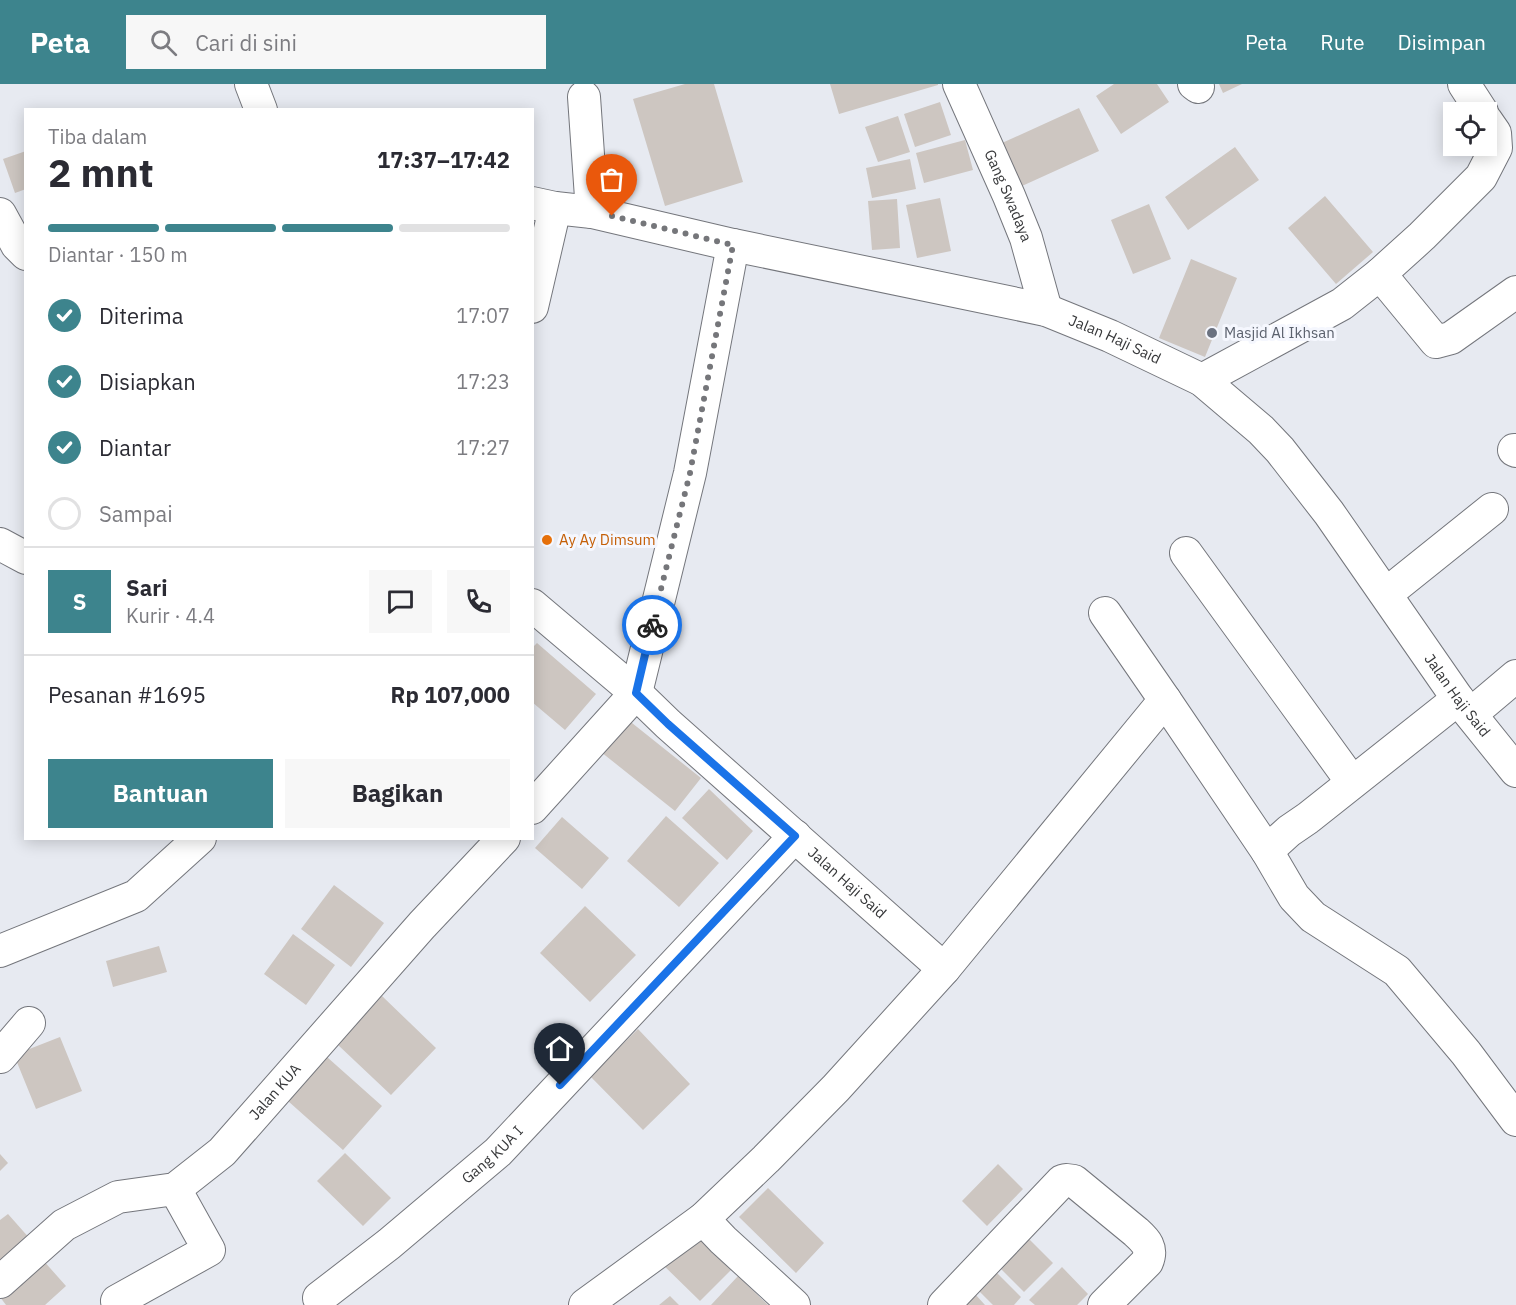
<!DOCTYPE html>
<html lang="id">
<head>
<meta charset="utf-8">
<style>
  :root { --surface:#fff; --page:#f7f7f7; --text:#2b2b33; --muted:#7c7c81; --line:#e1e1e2; --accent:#3d848d }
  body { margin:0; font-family:"IBM Plex Sans",sans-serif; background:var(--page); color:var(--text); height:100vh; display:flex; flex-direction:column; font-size:22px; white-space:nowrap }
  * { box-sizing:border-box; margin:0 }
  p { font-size:20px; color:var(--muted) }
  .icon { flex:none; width:33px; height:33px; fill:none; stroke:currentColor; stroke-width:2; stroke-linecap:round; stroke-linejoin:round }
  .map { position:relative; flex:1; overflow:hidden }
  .details { position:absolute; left:24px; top:24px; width:510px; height:732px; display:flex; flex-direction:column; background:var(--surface); border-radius:0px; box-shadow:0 3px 15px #0003 }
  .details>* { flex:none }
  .controls { position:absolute; left:1443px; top:18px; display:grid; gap:12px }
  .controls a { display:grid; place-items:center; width:54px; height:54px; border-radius:0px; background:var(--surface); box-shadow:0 3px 15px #0003; font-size:30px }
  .pin { position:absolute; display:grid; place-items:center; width:51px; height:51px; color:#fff; margin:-62px -26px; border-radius:50% 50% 50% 0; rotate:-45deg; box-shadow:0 0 6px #0007 }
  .pin .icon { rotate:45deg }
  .courier { position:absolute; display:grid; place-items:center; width:60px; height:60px; margin:-30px; border:4px solid #1a73e8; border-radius:50%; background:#fff; color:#222; box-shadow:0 2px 8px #0007 }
  .overview em { font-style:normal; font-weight:700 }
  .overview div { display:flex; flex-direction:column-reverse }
  .overview { display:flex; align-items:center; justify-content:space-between; height:102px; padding:0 24px }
  h1 { font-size:39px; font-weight:700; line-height:45px }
  .bar { display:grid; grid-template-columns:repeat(4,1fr); gap:9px 6px; align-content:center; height:72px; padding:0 24px }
  .bar i { height:8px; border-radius:4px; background:var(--line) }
  .bar .active { background:var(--accent) }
  .bar p { grid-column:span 4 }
  .line { display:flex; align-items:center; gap:15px; padding:0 24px; border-top:2px solid var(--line) }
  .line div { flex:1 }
  .round { display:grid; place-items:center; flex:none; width:63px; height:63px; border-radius:0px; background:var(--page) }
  ol { padding:0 24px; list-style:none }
  li { display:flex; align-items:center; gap:18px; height:66px }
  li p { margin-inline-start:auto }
  li .icon { padding:6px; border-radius:50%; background:var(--accent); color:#fff; stroke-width:4 }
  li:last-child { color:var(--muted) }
  li i { width:33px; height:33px; border:3px solid var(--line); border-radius:50% }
  .primary-button { display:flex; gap:12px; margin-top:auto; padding:12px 24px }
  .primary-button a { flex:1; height:69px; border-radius:0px; background:var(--accent); color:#fff; font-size:24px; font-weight:700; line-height:69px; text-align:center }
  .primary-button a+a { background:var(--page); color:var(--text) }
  header { display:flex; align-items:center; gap:36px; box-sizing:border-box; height:84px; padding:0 30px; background:var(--accent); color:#fff }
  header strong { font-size:28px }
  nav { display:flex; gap:33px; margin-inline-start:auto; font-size:21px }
  .search { width:420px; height:54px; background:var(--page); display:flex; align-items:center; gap:15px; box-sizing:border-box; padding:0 21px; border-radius:0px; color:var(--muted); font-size:22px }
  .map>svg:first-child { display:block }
</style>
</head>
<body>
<header>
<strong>Peta</strong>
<div class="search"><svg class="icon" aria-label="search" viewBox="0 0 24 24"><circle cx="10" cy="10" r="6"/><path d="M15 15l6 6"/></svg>Cari di sini</div>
<nav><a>Peta</a><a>Rute</a><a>Disimpan</a></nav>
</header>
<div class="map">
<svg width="1516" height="1221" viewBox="0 0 1516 1221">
  <rect width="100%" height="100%" fill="#e7eaf1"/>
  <path fill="#cdc6c1" d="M685,0h29l29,98 -78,24 -32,-107z
    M830,0h108v1l-99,29z
    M1114,0h43l12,18 -48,32 -25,-38z
    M1219,0h23l-19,9z
    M940,18l11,33 -36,12 -11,-33z
    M1079,24l20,43 -77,35 -20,-43z
    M898,32l12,36 -32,10 -13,-35z
    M965,56l8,30 -49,13 -8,-30z
    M1235,63l24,33 -71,50 -23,-33z
    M26,67v38l-11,4 -12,-34z
    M910,75l6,30 -44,9 -6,-30z
    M1325,112l48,56 -37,32 -48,-56z
    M940,114l11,53 -34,7 -11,-53z
    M897,115l3,49 -28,2 -4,-49z
    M1149,120l22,55 -38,15 -22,-54z
    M1191,175l46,19 -32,79 -46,-19z
    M537,559l59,51 -31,36 -33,-28v-54z
    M627,635l74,59 -26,33 -74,-59z
    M709,705l44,42 -26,29 -45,-42z
    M666,732l53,47 -40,44 -52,-46z
    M562,733l47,41 -27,31 -47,-41z
    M334,801l50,38 -33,44 -50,-38z
    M585,822l51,49 -46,47 -50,-49z
    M293,850l42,31 -29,40 -42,-31z
    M159,862l8,26 -54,15 -7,-26z
    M382,912l54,52 -45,47 -54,-51z
    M638,945l52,55 -47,46 -53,-54z
    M60,953l22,54 -46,18 -22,-54z
    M318,965l64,57 -39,44 -64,-57z
    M345,1069l46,45 -28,28 -46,-45z
    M0,1070l8,9 -8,8z
    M998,1080l25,25 -36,37 -25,-25z
    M768,1104l56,55 -28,30 -57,-56z
    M8,1130l23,26 -31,28v-48z
    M690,1145l41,41 -31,31 -43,-42z
    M1025,1151l28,28 -29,29 -28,-28z
    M42,1175l24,27 -21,19h-39l-6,-8z
    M1062,1183l26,27 -11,11h-42l-6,-5z
    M996,1188l25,25 -7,8h-21l-15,-15z
    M738,1192l30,29h-57z
    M975,1210l10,11h-20z
    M670,1212l9,9h-20z"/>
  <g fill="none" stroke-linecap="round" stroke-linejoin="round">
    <defs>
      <g id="minor">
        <path d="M251,0l10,26"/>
        <path id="s1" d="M959,0l50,112 17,42 20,72"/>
        <path d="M1194,0l4,3"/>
        <path d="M1464,0l18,28"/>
        <path d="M584,13l8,115"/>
        <path id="s2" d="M532,119l23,5 37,4 141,33 313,65 64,26 92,44 59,50 19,20 49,63 129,186 58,72"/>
        <path d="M0,130l17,31 9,9"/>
        <path d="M1380,190l42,-38 59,-59 15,-29 -1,-15 -9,-13"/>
        <path d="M532,223l23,-99"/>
        <path d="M1202,296l140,-76 38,-30 56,68 15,-4 65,-46"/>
        <path d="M1514,366l2,1"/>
        <path d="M0,460l26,14"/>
        <path d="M1186,469l166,229"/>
        <path d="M1386,510l106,-85"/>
        <path id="s3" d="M532,521l104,88 32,31 276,245"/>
        <path d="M1105,529l60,87 102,151 22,-20 19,-13 150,-119"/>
        <path d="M1471,630l45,-38"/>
        <path d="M532,724l104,-115 54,-220 43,-228"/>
        <path d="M1267,767l27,46 19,20 84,54 69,82 50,67"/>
        <path d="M0,867l136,-55 64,-58"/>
        <path d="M0,973l29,-34"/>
        <path d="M703,1135l20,21 71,65"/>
        <path id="s4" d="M0,1198l64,-57 54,-28 57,-8 47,-37 200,-227 82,-87"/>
        <path id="s5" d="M319,1214l70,-54 109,-92 297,-316"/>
        <path d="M119,1221l-2,-4 92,-51 -34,-61"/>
        <path d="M585,1221l118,-86 63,-60 70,-71 108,-119 221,-269"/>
        <path d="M944,1221l118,-124 4,-1 8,1 62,51c10,9 17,16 11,30l-43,43"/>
      </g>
    </defs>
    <use href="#minor" stroke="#74767c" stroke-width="34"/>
    <use href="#minor" stroke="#fff" stroke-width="32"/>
  </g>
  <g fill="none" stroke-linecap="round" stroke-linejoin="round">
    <path stroke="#75767a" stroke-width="6" stroke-dasharray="0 10.8" d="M612,132l121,29 -43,228 -38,152"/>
    <path stroke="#1a73e8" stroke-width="8" d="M560,1001l235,-249 -127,-112 -32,-31 16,-68"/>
  </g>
  <circle fill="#6b7280" stroke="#f5f7fe" stroke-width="2" cx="1212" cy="249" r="6"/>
  <circle fill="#e8710a" stroke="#f5f7fe" stroke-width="2" cx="547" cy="456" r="6"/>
  <g text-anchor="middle" stroke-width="6" stroke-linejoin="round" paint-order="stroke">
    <g font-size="15" fill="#37383a" stroke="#f5f7fe">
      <text dy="5" stroke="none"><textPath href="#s1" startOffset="122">Gang Swadaya</textPath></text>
      <text dy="5" stroke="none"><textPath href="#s2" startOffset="600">Jalan Haji Said</textPath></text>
      <text dy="5" stroke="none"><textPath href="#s2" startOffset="1104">Jalan Haji Said</textPath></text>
      <text dy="5" stroke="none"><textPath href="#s3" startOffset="420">Jalan Haji Said</textPath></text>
      <text dy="5" stroke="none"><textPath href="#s4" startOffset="344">Jalan KUA</textPath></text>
      <text dy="5" stroke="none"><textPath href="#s5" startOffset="225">Gang KUA I</textPath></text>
    </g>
    <g font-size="15" fill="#5b616d" stroke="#f5f7fe" text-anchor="start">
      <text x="1224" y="254">Masjid Al Ikhsan</text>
    </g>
    <g font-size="15" fill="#c56008" stroke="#f5f7fe" text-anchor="start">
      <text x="559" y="461">Ay Ay Dimsum</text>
    </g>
  </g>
</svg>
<div class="controls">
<a><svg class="icon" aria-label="locate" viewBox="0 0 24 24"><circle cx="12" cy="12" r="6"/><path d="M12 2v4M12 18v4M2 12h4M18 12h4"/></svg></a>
</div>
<div class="pin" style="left:612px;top:132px;background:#ea580c"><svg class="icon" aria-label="bag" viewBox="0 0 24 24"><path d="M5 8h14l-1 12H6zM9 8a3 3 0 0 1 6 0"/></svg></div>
<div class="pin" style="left:560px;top:1001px;background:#1f2937"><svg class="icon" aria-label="home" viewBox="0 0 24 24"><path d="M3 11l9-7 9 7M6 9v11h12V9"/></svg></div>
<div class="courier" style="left:652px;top:541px"><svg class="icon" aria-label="bike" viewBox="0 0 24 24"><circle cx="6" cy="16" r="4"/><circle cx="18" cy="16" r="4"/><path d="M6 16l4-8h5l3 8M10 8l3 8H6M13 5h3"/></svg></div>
<section class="details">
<div class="overview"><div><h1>2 mnt</h1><p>Tiba dalam</p></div><em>17:37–17:42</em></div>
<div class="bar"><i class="active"></i><i class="active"></i><i class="active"></i><i></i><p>Diantar · 150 m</p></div>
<ol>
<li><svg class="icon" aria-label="check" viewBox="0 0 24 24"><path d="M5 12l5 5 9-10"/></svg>Diterima<p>17:07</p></li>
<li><svg class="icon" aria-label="check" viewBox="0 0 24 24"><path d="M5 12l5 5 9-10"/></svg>Disiapkan<p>17:23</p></li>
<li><svg class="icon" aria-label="check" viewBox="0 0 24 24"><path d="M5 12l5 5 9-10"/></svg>Diantar<p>17:27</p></li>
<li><i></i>Sampai</li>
</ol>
<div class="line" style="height:108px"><b class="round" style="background:var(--accent);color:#fff">S</b><div><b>Sari</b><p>Kurir · 4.4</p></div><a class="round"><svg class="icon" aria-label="chat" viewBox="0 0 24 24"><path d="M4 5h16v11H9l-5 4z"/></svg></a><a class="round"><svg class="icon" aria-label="phone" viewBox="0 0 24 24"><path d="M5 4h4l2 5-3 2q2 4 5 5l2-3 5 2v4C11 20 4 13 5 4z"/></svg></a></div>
<div class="line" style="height:78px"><div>Pesanan #1695</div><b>Rp 107,000</b></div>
<div class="primary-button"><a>Bantuan</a><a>Bagikan</a></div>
</section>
</div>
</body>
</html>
